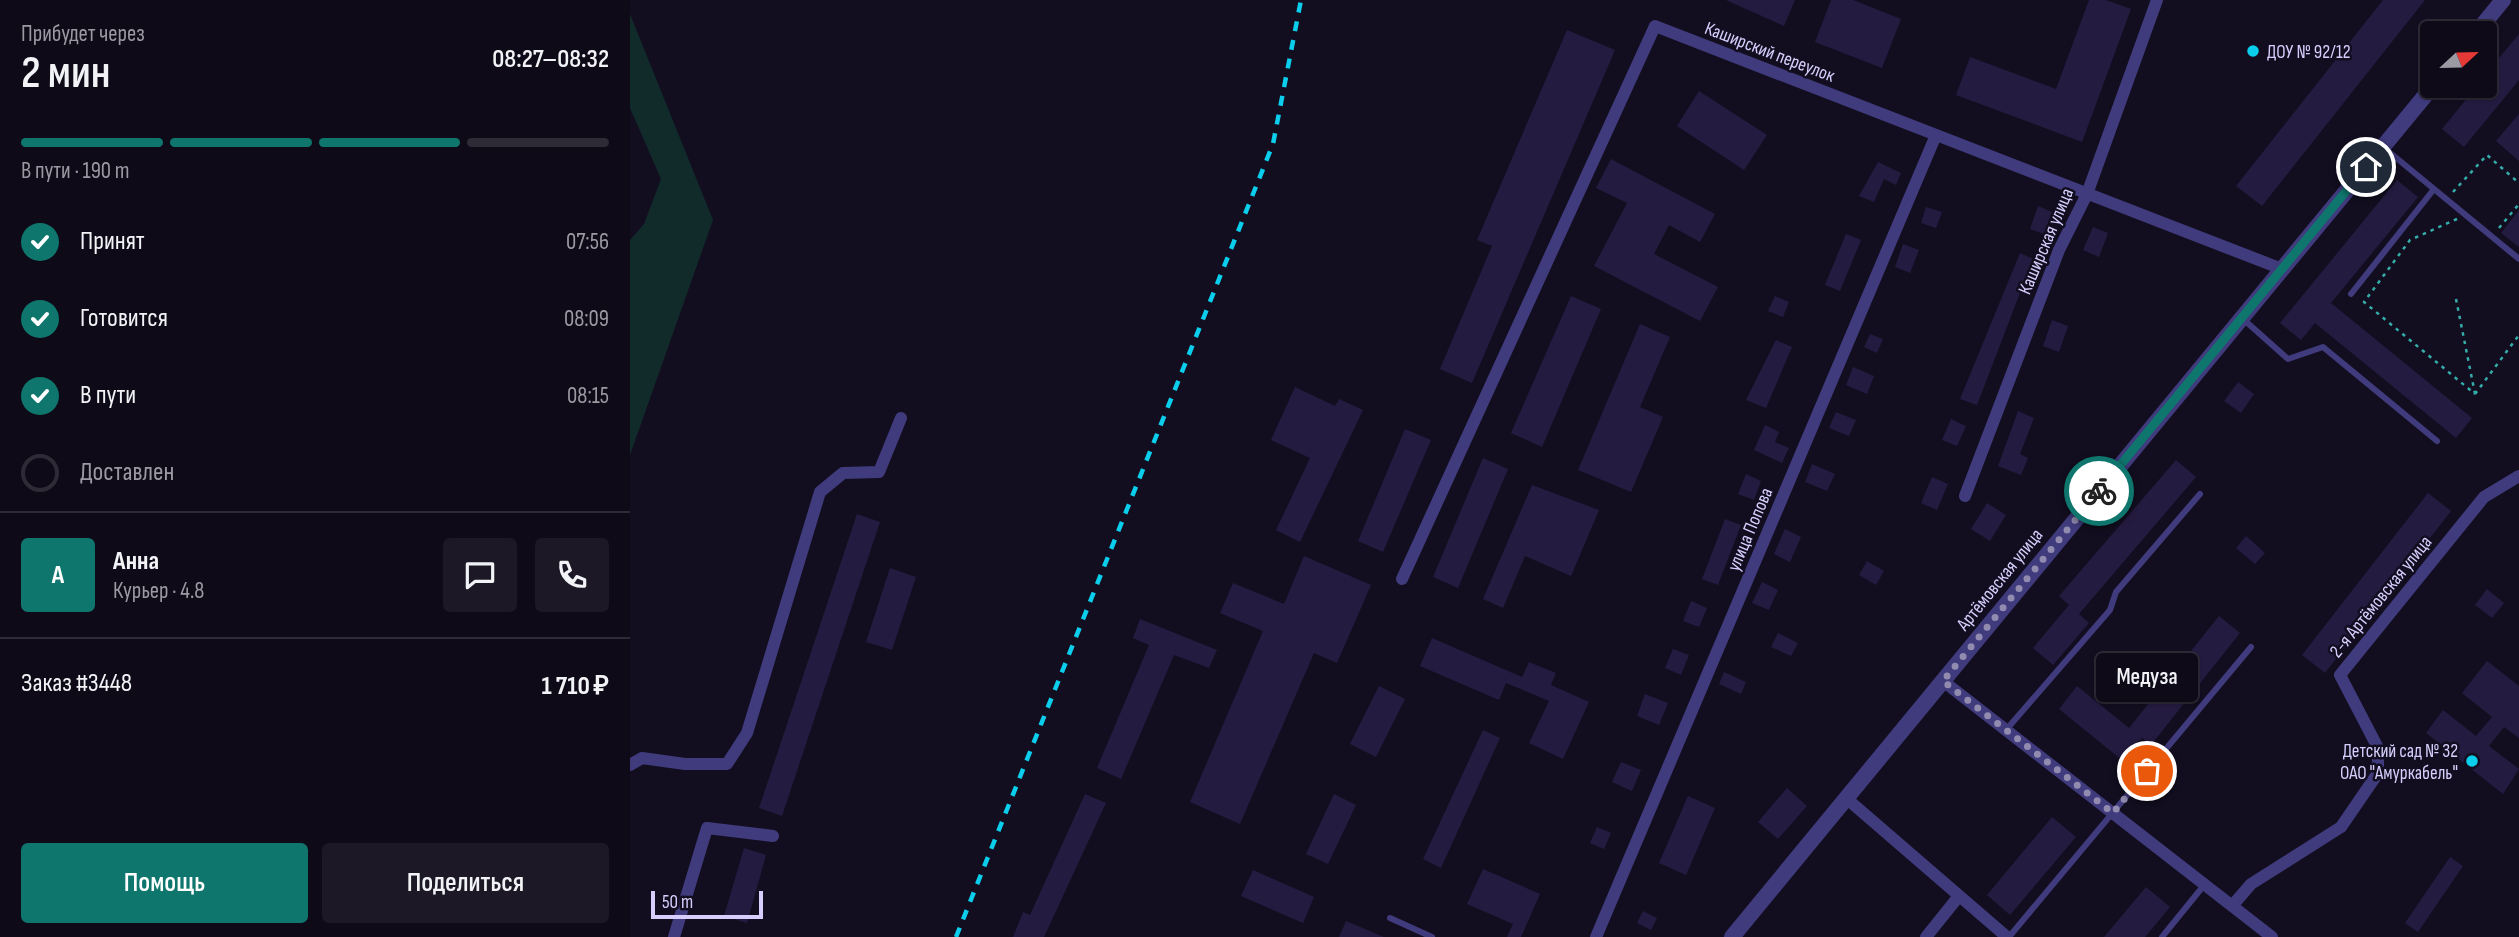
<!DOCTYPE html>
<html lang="ru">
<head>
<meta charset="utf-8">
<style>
  :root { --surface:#0e0a18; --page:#1c1825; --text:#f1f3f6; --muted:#9b9aa2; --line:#2e2b37; --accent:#0f766e }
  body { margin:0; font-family:"Sofia Sans Condensed",sans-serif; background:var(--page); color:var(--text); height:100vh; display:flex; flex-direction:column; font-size:26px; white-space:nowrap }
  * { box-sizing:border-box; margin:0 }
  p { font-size:23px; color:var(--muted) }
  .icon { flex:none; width:38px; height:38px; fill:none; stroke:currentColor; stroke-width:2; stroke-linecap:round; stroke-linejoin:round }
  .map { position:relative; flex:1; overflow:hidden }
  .sheet { display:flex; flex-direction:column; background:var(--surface); width:630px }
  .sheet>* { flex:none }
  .needle { width:46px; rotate:68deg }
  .tools { position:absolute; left:1790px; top:21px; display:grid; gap:14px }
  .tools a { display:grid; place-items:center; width:77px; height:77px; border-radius:7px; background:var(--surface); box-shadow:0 2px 5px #0004,0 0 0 2px var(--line); font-size:35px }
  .scale { position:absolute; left:21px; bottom:18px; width:112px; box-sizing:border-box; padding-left:7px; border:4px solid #d6cffd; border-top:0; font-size:19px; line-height:24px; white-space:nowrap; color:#d6cffd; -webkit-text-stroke:5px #120e20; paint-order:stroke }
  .pin { position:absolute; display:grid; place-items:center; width:60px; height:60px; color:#fff; margin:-30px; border:4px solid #fff; border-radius:50%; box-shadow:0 2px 7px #0007 }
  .courier { position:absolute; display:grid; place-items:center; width:70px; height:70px; margin:-35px; border:5px solid #0f766e; border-radius:50%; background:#fff; color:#222; box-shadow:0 2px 9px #0007 }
  .bubble { position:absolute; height:49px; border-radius:7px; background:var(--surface); box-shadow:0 2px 5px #0004,0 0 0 2px var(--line); font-size:23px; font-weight:600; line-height:49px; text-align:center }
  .overview em { font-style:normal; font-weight:600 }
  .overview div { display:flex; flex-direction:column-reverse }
  .overview { display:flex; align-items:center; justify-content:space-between; height:119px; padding:0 21px }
  h1 { font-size:46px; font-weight:600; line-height:52px }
  .bar { display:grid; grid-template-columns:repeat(4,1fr); gap:10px 7px; align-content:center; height:84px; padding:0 21px }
  .bar i { height:9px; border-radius:5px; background:var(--line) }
  .bar .active { background:var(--accent) }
  .bar p { grid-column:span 4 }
  .line { display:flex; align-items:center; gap:18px; padding:0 21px; border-top:2px solid var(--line) }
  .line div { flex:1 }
  .round { display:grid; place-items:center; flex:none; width:74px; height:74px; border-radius:7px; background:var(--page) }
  ol { padding:0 21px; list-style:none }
  li { display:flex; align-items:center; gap:21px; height:77px }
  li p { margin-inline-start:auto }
  li .icon { padding:7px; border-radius:50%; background:var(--accent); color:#fff; stroke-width:4 }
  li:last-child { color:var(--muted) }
  li i { width:38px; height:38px; border:4px solid var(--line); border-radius:50% }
  .primary-button { display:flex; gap:14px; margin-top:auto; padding:14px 21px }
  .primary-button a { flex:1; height:80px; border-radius:7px; background:var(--accent); color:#fff; font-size:28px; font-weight:600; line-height:80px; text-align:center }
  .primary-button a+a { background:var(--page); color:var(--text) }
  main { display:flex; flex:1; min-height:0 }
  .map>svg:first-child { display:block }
</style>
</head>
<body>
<main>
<section class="sheet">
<div class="overview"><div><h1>2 мин</h1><p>Прибудет через</p></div><em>08:27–08:32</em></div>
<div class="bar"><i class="active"></i><i class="active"></i><i class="active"></i><i></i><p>В пути · 190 m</p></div>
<ol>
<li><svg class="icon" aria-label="check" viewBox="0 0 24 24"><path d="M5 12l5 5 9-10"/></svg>Принят<p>07:56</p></li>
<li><svg class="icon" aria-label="check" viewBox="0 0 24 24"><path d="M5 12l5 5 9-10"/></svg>Готовится<p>08:09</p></li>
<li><svg class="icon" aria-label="check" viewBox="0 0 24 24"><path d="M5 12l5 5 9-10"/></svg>В пути<p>08:15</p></li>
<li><i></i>Доставлен</li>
</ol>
<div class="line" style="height:126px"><b class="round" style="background:var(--accent);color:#fff">А</b><div><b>Анна</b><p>Курьер · 4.8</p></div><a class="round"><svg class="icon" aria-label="chat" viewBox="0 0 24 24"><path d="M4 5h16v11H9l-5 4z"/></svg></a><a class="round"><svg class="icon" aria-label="phone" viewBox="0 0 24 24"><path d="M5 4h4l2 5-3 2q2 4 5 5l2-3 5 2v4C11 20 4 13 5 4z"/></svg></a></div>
<div class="line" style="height:91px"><div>Заказ #3448</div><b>1 710 ₽</b></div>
<div class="primary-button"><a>Помощь</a><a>Поделиться</a></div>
</section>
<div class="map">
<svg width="1889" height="937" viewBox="0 0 1889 937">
  <rect width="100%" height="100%" fill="#120e20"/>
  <path fill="#112a2a" d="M0,14l83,206 -83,235v-215l14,-16 17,-45 -31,-71z"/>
  <path fill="#241b40" d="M1096,0h69l-11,26z
    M1201,0h22l48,19 -19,49 -67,-26z
    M1459,0h17l25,9 -49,133 -126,-47 14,-38 86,32z
    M1753,0h42l-163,206 -26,-20z
    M937,30l48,20 -143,333 -32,-14 52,-123 -15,-6z
    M1889,34v46l-55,67 -22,-18 35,-43h8v-11z
    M1069,91l68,44 -23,35 -67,-44z
    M1889,114v47l-23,-20z
    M981,159l104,55 -15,28 -31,-17 -15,29 64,33 -18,34 -106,-55 33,-63 -31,-15z
    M1248,162l23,11 -5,12 -12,-6 -10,23 -15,-6z
    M1767,180l21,17 -87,106 141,115 -16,20 -141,-115 -14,17 -21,-17z
    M1408,206l14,6 -8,22 -14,-5z
    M1296,207l16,5 -6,16 -15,-5z
    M1889,210v37l-18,-14z
    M1463,227l15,6 -9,24 -16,-7z
    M1216,234l15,6 -21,51 -15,-6z
    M1273,244l16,6 -9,23 -15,-6z
    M1390,253l13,6 -56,146 -17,-6z
    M941,296l30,13 -59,138 -31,-14z
    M1145,296l14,6 -6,15 -15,-6z
    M1422,320l16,6 -9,26 -16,-6z
    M1010,324l30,13 -30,70 23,10 -32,75 -53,-22z
    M1240,334l13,5 -6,14 -13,-6z
    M1146,340l16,7 -26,61 -20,-8z
    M1223,367l21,9 -7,18 -21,-9z
    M1608,382l16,12 -13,19 -17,-12z
    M665,387l40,19 4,-7 24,11 -63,132 -24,-12 34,-72 -39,-18z
    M1388,411l16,7 -14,36 8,4 -7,17 -23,-9z
    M1206,412l20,8 -7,16 -20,-8z
    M1321,419l15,7 -9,20 -15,-6z
    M1135,425l14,7 -4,10 14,6 -7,15 -28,-13z
    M775,429l26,11 -48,112 -25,-11z
    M853,458l25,11 -50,119 -25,-11z
    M1546,460l20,17 -117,137 10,9 -36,42 -20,-17 36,-43 -10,-9z
    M1182,464l23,10 -8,17 -22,-9z
    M1116,474l15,7 -7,19 -16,-6z
    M1302,477l16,7 -11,26 -16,-7z
    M902,485l67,25 -28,66 -46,-20 -22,52 -20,-9z
    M1798,493l23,18 -126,162 -23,-18z
    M1357,503l19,12 -16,26 -19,-12z
    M227,514l23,8 -98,294 -23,-8z
    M1095,519l16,6 -23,60 -16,-6z
    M1155,529l16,8 -11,25 -16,-8z
    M1616,536l19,17 -10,11 -19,-16z
    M674,556l67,29 -34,78 -23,-10 -74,171 -50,-22 73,-171 -43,-18 13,-30 51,21z
    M1237,561l17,10 -8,14 -17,-10z
    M260,568l26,9 -24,73 -26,-8z
    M1132,582l16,8 -9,20 -17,-7z
    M1857,589l17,14 -12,15 -17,-13z
    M1061,601l16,7 -8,19 -16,-6z
    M1589,616l21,17 -89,112 -9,-7 -19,23 -64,-52 18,-23 52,42z
    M510,619l77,31 -8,18 -35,-13 -53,124 -24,-11 52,-123 -16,-7z
    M1148,633l20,10 -7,13 -20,-9z
    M802,638l90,39 7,-15 27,11 -5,12 38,17 -26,57 -34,-16 20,-42 -43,-18 -7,17 -79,-34z
    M1043,649l16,6 -8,20 -16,-7z
    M1857,661l32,25v52l-15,-11 -15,19 30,23 -16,25 -77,-61 17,-23 33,26 16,-19 -30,-24z
    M1094,672l22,10 -5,12 -22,-10z
    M749,686l26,13 -29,58 -26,-13z
    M1015,694l23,9 -9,22 -22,-9z
    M853,730l17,8 -59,130 -18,-9z
    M991,762l20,8 -9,21 -20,-9z
    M1157,788l20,18 -29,33 -20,-17z
    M455,794l21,9 -62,134h-31l10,-25 7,3z
    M704,794l22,11 -28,59 -22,-10z
    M1058,796l27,12 -29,67 -27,-12z
    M1422,817l24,20 -66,78 -23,-20z
    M967,827l14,6 -7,16 -14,-6z
    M114,848l22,7 -19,68 -23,-7z
    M1820,857l13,9 -45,66 -13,-9z
    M853,869l57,25 -19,43h-14l6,-13 -46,-20z
    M623,870l61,27 -11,26 -62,-27z
    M1516,887l24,20 -25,30h-41z
    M1013,911l14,7 -6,12 -14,-7z
    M716,921l38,16h-45z"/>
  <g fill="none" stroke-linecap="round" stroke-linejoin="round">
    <path stroke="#34adaa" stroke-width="2.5" stroke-dasharray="3.5 5" stroke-linecap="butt" d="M1823,192l34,-37 32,28
      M1827,219l-47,21 -46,62 111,92
      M1869,228l20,-24
      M1826,299l19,95
      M1845,394l44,-59"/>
    <path stroke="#403b7d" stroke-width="6" d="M1753,147l136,112
      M1721,294l83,-105
      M1613,319l45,40 35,-12 114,94
      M1376,730l104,-120 6,-18 84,-98
      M760,918l42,19
      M1379,937l242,-290
      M1532,937l43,-53"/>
    <path stroke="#403b7d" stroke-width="12" d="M1335,496l94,-246 28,-56 70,-194
      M772,579l253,-553 627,243
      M1313,681l329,256
      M0,765l12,-7 43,6h42l20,-31 73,-241 23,-19 36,-1 22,-54
      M1216,798l161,139
      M1602,906l19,-22 90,-57 37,-54v-25l-38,-73 144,-178 35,-21
      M44,937l33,-109 66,8
      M966,937l340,-802
      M1296,937l33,-41"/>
    <path stroke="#403b7d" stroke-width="16" d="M1846,33l27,-33
      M1102,937l701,-851"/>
    <path stroke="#0bceed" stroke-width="4.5" stroke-dasharray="10 9" stroke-linecap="butt" d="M326,937l317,-793 28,-144"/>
  </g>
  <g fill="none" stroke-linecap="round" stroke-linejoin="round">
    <path stroke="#918bb0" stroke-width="7" stroke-dasharray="0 12.6" d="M1469,491l-156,190 170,132 34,-42"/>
    <path stroke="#0f766e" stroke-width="9" d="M1469,491l267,-324"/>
  </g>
  <g fill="#0bceed" stroke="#120e20" stroke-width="2.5">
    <circle cx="1623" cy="51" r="7"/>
    <circle cx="1842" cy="761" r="7"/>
  </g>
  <g text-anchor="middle" stroke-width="5" stroke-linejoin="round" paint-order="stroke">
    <g font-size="19" fill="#d6cffd" stroke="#120e20">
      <text transform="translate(1140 51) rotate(21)" y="7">Каширский переулок</text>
      <text transform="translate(1415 241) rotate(-67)" y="7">Каширская улица</text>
      <text transform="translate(1119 529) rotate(-67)" y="7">улица Попова</text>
      <text transform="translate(1369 579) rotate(-51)" y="7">Артёмовская улица</text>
      <text transform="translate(1750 596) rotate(-51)" y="7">2-я Артёмовская улица</text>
    </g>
    <g font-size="19" fill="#d6cffd" stroke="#120e20" text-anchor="start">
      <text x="1637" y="58">ДОУ № 92/12</text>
      <text x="1828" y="757" text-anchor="end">Детский сад № 32<tspan x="1828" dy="22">ОАО "Амуркабель"</tspan></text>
    </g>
  </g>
</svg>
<div class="tools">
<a><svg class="needle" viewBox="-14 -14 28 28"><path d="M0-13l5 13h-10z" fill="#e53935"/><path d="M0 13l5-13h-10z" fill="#9b9aa2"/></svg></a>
</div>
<div class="scale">50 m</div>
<div class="pin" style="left:1517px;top:771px;background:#ea580c"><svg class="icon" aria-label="bag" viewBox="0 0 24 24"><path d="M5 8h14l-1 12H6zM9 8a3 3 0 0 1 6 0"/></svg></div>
<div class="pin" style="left:1736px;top:167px;background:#1f2937"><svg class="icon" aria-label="home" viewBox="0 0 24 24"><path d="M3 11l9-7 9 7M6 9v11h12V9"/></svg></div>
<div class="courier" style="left:1469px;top:491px"><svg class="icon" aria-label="bike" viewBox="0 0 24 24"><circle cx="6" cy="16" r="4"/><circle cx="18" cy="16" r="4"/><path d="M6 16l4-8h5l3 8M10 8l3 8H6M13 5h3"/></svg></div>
<div class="bubble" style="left:1466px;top:653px;width:102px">Медуза</div>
</div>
</main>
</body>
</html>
